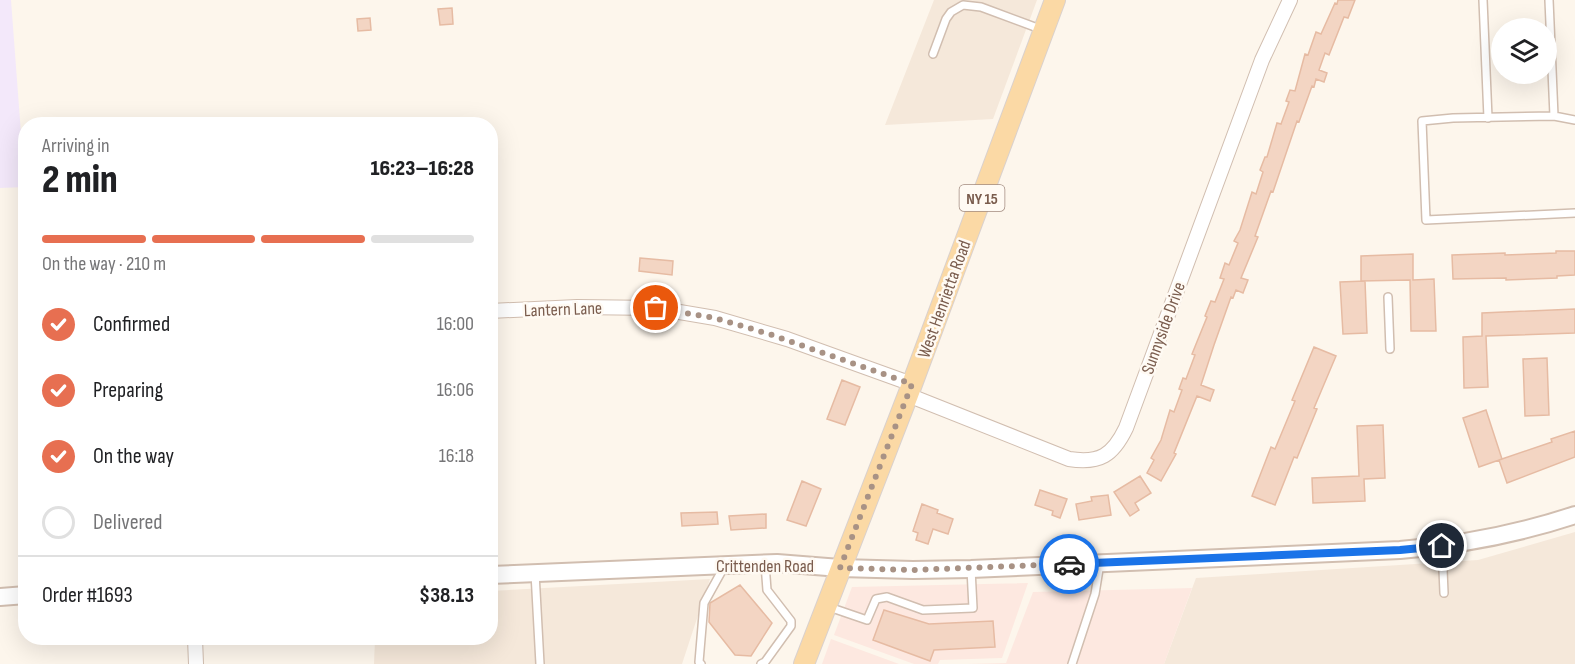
<!DOCTYPE html>
<html lang="en">
<head>
<meta charset="utf-8">
<style>
  :root { --surface:#fff; --page:#f6f6f6; --text:#202124; --muted:#757577; --line:#e0e0e0; --accent:#e76f51 }
  body { margin:0; font-family:"Sofia Sans Condensed",sans-serif; background:var(--page); color:var(--text); height:100vh; display:flex; flex-direction:column; font-size:22px; white-space:nowrap }
  * { box-sizing:border-box; margin:0 }
  p { font-size:20px; color:var(--muted) }
  .icon { flex:none; width:33px; height:33px; fill:none; stroke:currentColor; stroke-width:2; stroke-linecap:round; stroke-linejoin:round }
  .map { position:relative; flex:1; overflow:hidden }
  .side { position:absolute; left:18px; top:117px; width:480px; height:528px; display:flex; flex-direction:column; background:var(--surface); border-radius:24px; box-shadow:0 6px 24px #0002 }
  .side>* { flex:none }
  .buttons { position:absolute; left:1491px; top:18px; display:grid; gap:12px }
  .buttons a { display:grid; place-items:center; width:66px; height:66px; border-radius:50%; background:var(--surface); box-shadow:0 6px 24px #0002; font-size:30px }
  .pin { position:absolute; display:grid; place-items:center; width:51px; height:51px; color:#fff; margin:-26px; border:3px solid #fff; border-radius:50%; box-shadow:0 2px 6px #0007 }
  .courier { position:absolute; display:grid; place-items:center; width:60px; height:60px; margin:-30px; border:4px solid #1a73e8; border-radius:50%; background:#fff; color:#222; box-shadow:0 2px 8px #0007 }
  .head em { font-style:normal; font-weight:800 }
  .head div { display:flex; flex-direction:column-reverse }
  .head { display:flex; align-items:center; justify-content:space-between; height:102px; padding:0 24px }
  h1 { font-size:39px; font-weight:800; line-height:45px }
  .bar { display:grid; grid-template-columns:repeat(4,1fr); gap:9px 6px; align-content:center; height:72px; padding:0 24px }
  .bar i { height:8px; border-radius:4px; background:var(--line) }
  .bar .current { background:var(--accent) }
  .bar p { grid-column:span 4 }
  .line { display:flex; align-items:center; gap:15px; padding:0 24px; border-top:2px solid var(--line) }
  .line div { flex:1 }
  ol { padding:0 24px; list-style:none }
  li { display:flex; align-items:center; gap:18px; height:66px }
  li p { margin-inline-start:auto }
  li .icon { padding:6px; border-radius:50%; background:var(--accent); color:#fff; stroke-width:4 }
  li:last-child { color:var(--muted) }
  li i { width:33px; height:33px; border:3px solid var(--line); border-radius:50% }
  .map>svg:first-child { display:block }
</style>
</head>
<body>
<div class="map">
<svg width="1575" height="664" viewBox="0 0 1575 664">
  <rect width="100%" height="100%" fill="#fdf6ec"/>
  <path fill="#f5e8da" d="M934,0h103l-44,119 -108,6z
    M1575,532v132h-411l32,-86 282,-18z
    M710,579l-28,85h-308l1,-26h115l1,-47z"/>
  <path fill="#fde8e0" d="M1028,583l-26,75 -62,2 -2,4h-24l-80,-29 18,-48z
    M1192,588l-28,76h-197l39,-1 27,-71z
    M831,639l68,25h-77z"/>
  <path fill="#f3e8fa" d="M0,0h11l14,187 -25,1z"/>
  <path fill="#f3d5c3" stroke="#e6bba3" stroke-width="1.5" d="M1338,0h17l-7,18 -4,-1 -15,38 -4,-2 -6,17 8,3 -3,9 -8,-3 -2,8 -2,-1 -13,36 -2,-1 -24,71 -2,-1 -16,45 3,1 -17,41 7,2 -5,13 -7,-3 -3,8 -2,-1 -17,48 -13,40 13,5 -4,11 -13,-5 -23,57 2,1 -15,27 -14,-8 7,-13 -3,-2 10,-18 9,-30 4,2 8,-22 -3,-1 4,-11 3,1 9,-24 -3,-1 15,-37 -2,-1 6,-15 4,1 9,-23 -4,-1 5,-15 4,2 9,-22 -4,-2 6,-11 12,-38 4,2 7,-22 -3,-2 5,-13h2l10,-34 4,1 8,-22 -3,-1 4,-11 5,1 10,-37 3,1 8,-23 5,2 14,-31 2,1z
    M452,8l1,16 -13,1 -2,-16z
    M370,18l1,12 -13,1 -1,-12z
    M1556,251h19v24l-18,1v2l-51,2v-2l-53,1 -1,-24 53,-2v2l51,-2z
    M1413,254v26l21,-1 2,52h-25l-1,-51 -49,1v-25z
    M640,258l33,3 -1,14 -33,-4z
    M1365,281l2,52 -24,1 -3,-52z
    M1575,309v24l-89,3 2,51 -24,1 -1,-51 19,-1v-23z
    M1314,347l22,9 -22,52 3,1 -20,49 -3,-1 -19,48 -23,-9 19,-49 4,2 20,-48 -3,-1z
    M1547,358l2,57 -24,1 -2,-57z
    M842,380l18,7 -15,38 -18,-6z
    M1486,410l16,49 -23,8 -16,-49z
    M1383,425l2,53 -21,1 1,22 -52,2 -1,-25 47,-2 -2,-50z
    M1575,431v26l-68,26 -8,-23 53,-18 -1,-3z
    M1140,476l11,17 -16,10 4,7 -9,6 -16,-24z
    M802,481l19,8 -15,37 -19,-6z
    M1040,490l27,9 -7,19 -8,-3 1,-4 -18,-6z
    M1108,495l3,20 -32,5 -3,-16 16,-3 -1,-4z
    M922,504l16,6 -1,3 16,6 -5,15 -15,-5 -5,15 -12,-4 2,-7 -5,-2z
    M717,512l1,12 -36,2 -1,-13z
    M766,514v14l-35,2 -2,-14z
    M740,585l32,38 -21,33 -16,-1 -26,-33 1,-19z
    M884,610l45,14 64,-3 2,26 -61,3 -4,11 -57,-21z"/>
  <g fill="none" stroke-linecap="round" stroke-linejoin="round">
    <defs>
      <path id="service" d="M1483,0l5,118
        M1549,0l5,116
        M933,54l13,-35 5,-7 12,-7 18,2 62,23
        M1575,120l-21,-4 -101,2 -31,3 4,99 149,-7
        M1388,297l2,52
        M1442,546l2,47
        M535,573l5,91
        M829,607l38,13 9,-21 11,-2 36,13 50,-2 -2,-39
        M701,664l-2,-2 5,-59 20,-36
        M761,664l4,-2 26,-36v-5l-24,-31 -2,-26
        M1072,664l23,-70 5,-31"/>
      <path id="minor" d="M490,311l87,-4 79,1 59,10 72,21 125,45
        M908,395l161,64c31,5 44,-4 57,-31l136,-368 28,-60
        M195,638l1,26"/>
      <path id="tertiary" d="M490,575l287,-12 63,5 73,2 58,-1 429,-19c60,-5 118,-16 175,-35
        M0,597l26,-2"/>
      <path id="primary" d="M804,664l104,-269 147,-395"/>
    </defs>
    <use href="#service" stroke="#d1beb0" stroke-width="10"/>
    <use href="#minor" stroke="#d1beb0" stroke-width="16"/>
    <use href="#tertiary" stroke="#d1beb0" stroke-width="20"/>
    <use href="#primary" stroke="#dad1cd" stroke-width="22"/>
    <use href="#service" stroke="#fff" stroke-width="7"/>
    <use href="#minor" stroke="#fff" stroke-width="14"/>
    <use href="#tertiary" stroke="#fff" stroke-width="16"/>
    <use href="#primary" stroke="#fbd9a5" stroke-width="20"/>
  </g>
  <g fill="none" stroke-linecap="round" stroke-linejoin="round">
    <path stroke="#a89285" stroke-width="6" stroke-dasharray="0 10.8" d="M656,308l59,10 54,16 143,50 -72,184 73,2 156,-6"/>
    <path stroke="#1a73e8" stroke-width="8" d="M1069,564l331,-14 42,-4"/>
  </g>
  <g text-anchor="middle" stroke-width="5" stroke-linejoin="round" paint-order="stroke">
    <rect fill="#fffaf3" stroke="#a28b7f" stroke-width="1.5" x="959.5" y="185" width="45" height="26" rx="4.5"/>
    <g font-size="16" font-weight="bold" fill="#7a5c4d">
      <text x="982" y="204">NY 15</text>
    </g>
    <g font-size="18" fill="#7a5c4d" stroke="#fffaf3">
      <text transform="translate(944 299) rotate(-70)" y="6">West Henrietta Road</text>
      <text transform="translate(563 309) rotate(-2)" y="6">Lantern Lane</text>
      <text transform="translate(1163 328) rotate(-70)" y="6">Sunnyside Drive</text>
      <text x="765" y="572">Crittenden Road</text>
    </g>
  </g>
</svg>
<div class="buttons">
<a><svg class="icon" aria-label="layers" viewBox="0 0 24 24"><path d="M12 4l9 5-9 5-9-5zM3 14l9 5 9-5"/></svg></a>
</div>
<div class="pin" style="left:656px;top:308px;background:#ea580c"><svg class="icon" aria-label="bag" viewBox="0 0 24 24"><path d="M5 8h14l-1 12H6zM9 8a3 3 0 0 1 6 0"/></svg></div>
<div class="pin" style="left:1442px;top:546px;background:#1f2937"><svg class="icon" aria-label="home" viewBox="0 0 24 24"><path d="M3 11l9-7 9 7M6 9v11h12V9"/></svg></div>
<div class="courier" style="left:1069px;top:564px"><svg class="icon" aria-label="car" viewBox="0 0 24 24"><path d="M5 17H2v-5l4-1 3-4h7l3 4 3 1v5h-3M9 17h6M6 11h13"/><circle cx="7" cy="17" r="2"/><circle cx="17" cy="17" r="2"/></svg></div>
<section class="side">
<div class="head"><div><h1>2 min</h1><p>Arriving in</p></div><em>16:23–16:28</em></div>
<div class="bar"><i class="current"></i><i class="current"></i><i class="current"></i><i></i><p>On the way · 210 m</p></div>
<ol>
<li><svg class="icon" aria-label="check" viewBox="0 0 24 24"><path d="M5 12l5 5 9-10"/></svg>Confirmed<p>16:00</p></li>
<li><svg class="icon" aria-label="check" viewBox="0 0 24 24"><path d="M5 12l5 5 9-10"/></svg>Preparing<p>16:06</p></li>
<li><svg class="icon" aria-label="check" viewBox="0 0 24 24"><path d="M5 12l5 5 9-10"/></svg>On the way<p>16:18</p></li>
<li><i></i>Delivered</li>
</ol>
<div class="line" style="height:78px"><div>Order #1693</div><b>$38.13</b></div>
</section>
</div>
</body>
</html>
